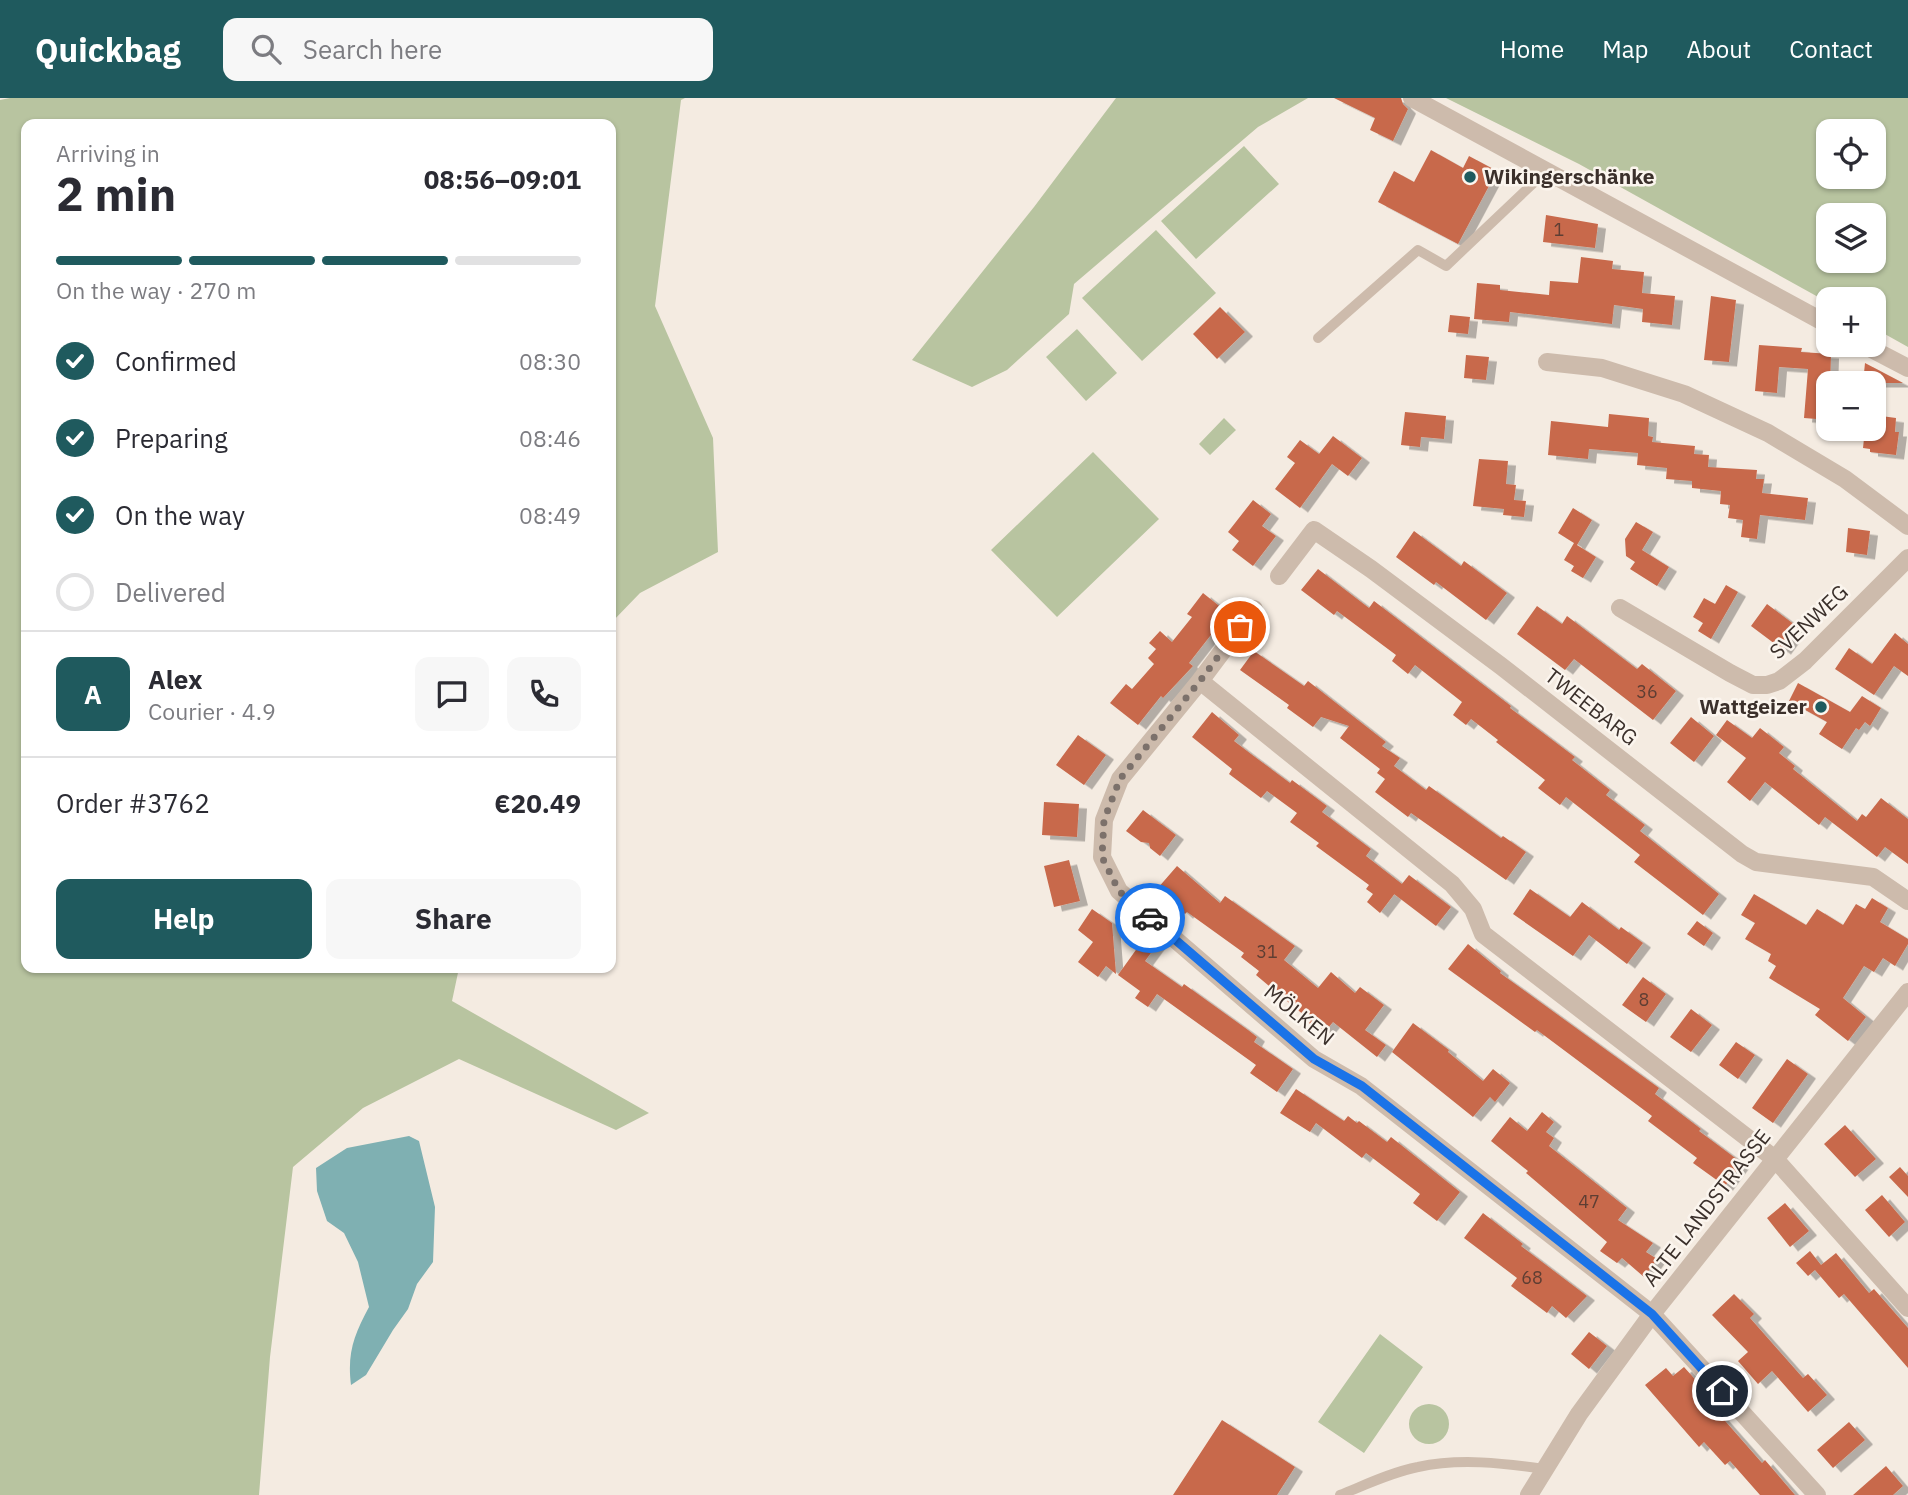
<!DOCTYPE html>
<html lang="en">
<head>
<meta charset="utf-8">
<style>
  :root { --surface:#fff; --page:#f7f7f7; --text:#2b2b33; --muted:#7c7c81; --line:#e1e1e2; --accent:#1f5a5e }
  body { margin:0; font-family:"IBM Plex Sans",sans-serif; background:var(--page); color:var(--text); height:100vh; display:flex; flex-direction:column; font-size:26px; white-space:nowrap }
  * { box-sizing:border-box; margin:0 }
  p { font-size:23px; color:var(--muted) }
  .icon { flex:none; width:38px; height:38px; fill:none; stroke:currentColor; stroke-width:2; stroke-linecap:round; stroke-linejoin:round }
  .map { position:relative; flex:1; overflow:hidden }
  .details { position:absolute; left:21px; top:21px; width:595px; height:854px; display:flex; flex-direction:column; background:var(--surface); border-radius:14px; box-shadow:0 2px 5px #0004 }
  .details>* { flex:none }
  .controls { position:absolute; left:1816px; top:21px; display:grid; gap:14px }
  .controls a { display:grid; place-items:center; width:70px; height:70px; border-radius:14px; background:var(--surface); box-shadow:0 2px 5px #0004; font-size:35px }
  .pin { position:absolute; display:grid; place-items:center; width:60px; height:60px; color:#fff; margin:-30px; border:4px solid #fff; border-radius:50%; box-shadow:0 2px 7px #0007 }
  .courier { position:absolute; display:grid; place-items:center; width:70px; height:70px; margin:-35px; border:5px solid #1a73e8; border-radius:50%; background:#fff; color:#222; box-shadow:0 2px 9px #0007 }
  .headline em { font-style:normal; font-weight:700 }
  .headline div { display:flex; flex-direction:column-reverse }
  .headline { display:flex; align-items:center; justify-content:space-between; height:119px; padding:0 35px }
  h1 { font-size:46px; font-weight:700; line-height:52px }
  .bar { display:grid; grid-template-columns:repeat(4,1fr); gap:10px 7px; align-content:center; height:84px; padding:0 35px }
  .bar i { height:9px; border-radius:5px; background:var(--line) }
  .bar .selected { background:var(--accent) }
  .bar p { grid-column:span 4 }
  .line { display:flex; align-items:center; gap:18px; padding:0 35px; border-top:2px solid var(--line) }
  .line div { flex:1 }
  .round { display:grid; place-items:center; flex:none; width:74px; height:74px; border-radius:14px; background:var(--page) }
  ol { padding:0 35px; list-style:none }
  li { display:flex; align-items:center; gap:21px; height:77px }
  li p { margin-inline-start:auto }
  li .icon { padding:7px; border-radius:50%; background:var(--accent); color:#fff; stroke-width:4 }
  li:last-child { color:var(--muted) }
  li i { width:38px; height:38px; border:4px solid var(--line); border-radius:50% }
  .primary-button { display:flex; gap:14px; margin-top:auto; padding:14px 35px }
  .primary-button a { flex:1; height:80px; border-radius:14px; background:var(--accent); color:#fff; font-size:28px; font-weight:700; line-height:80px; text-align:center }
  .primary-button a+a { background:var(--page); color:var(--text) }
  header { display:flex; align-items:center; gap:42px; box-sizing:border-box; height:98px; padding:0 35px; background:var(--accent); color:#fff }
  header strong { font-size:33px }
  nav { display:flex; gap:38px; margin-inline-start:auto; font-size:24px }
  .search { width:490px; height:63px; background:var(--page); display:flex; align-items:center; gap:18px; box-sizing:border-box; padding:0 24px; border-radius:14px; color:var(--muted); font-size:26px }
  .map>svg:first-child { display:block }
</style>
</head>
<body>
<header>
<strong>Quickbag</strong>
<div class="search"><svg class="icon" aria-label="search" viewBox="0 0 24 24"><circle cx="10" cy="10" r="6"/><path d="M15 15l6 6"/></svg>Search here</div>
<nav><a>Home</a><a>Map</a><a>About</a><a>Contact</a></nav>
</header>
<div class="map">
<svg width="1908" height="1397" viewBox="0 0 1908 1397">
  <defs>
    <filter id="shadow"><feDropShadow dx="8" dy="4.5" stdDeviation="0" flood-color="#0004"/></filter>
  </defs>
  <rect width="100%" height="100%" fill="#f4ebe1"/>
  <path fill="#b8c4a0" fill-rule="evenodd" d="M10,0h675l-4,2 -26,206 58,132 5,114 -78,41 -29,30v-499h-585v844h433l-7,33 197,112 -33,17 -157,-71 -96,49 -70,59 -23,190 -11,138h-259v-1395z
    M1116,0h192l-50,29 -184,157 -5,30 -62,56 -35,17 -60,-27 122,-153z
    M1446,0h462v249l-34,-19v-29h-45v4l-250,-139zM1829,33h45v46h-45zM1829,117h45v46h-45z
    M1244,48l35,38 -83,75 -35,-38z
    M1156,132l60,63 -74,68 -60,-63z
    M1077,231l40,44 -31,28 -40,-44z
    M1224,320l12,12 -26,25 -11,-11z
    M1093,354l66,67 -102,98 -66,-67z
    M1380,1236l43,33 -59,86 -46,-31z
    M1409 1326a20 20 0 1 1 40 0a20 20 0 1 1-40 0Z"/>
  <path fill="#7fb0b2" d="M409,1038l10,5 16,66 -2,55 -16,22 -9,25 -15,21 -27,45 -15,10c-4,-32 3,-50 18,-78l-11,-45 -14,-29 -17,-12 -10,-30 -1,-23 31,-20z"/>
  <path fill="#c8694b" filter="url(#shadow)" d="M1334,0h67l2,6 5,5 -15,32 -23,-11 5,-12z
    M1431,52l32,18 6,-12 28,15 -39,73 -80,-42 16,-31 20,11z
    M1546,117l52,9 -3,24 -52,-6z
    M1581,159l32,4 -1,8 32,3 -2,21 33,3 -3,29 -30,-3 1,-13 -29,-4 -2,19 -102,-12 -1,10 -35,-3 3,-36 23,2v5l49,5 1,-14 28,2z
    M1711,198l25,4 -7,62 -25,-2z
    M1220,209l25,25 -28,27 -24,-25z
    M1450,217l20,2 -2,17 -20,-2z
    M1759,247l43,3 -1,4 30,2 -2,66 -25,-2 4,-49 -29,-2 -2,26 -22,-2z
    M1466,257l23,2 -3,23 -22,-2z
    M1865,265l38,20h-40z
    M1405,314l41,4 -2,23 -23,-2 -1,10 -19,-2z
    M1609,316l40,4 -1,18 5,1 -1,5 43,4 -1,8 15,1 -1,12 49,3 -1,9h8l-2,14 46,5 -3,22 -45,-5 -3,24 -16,-2 2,-17 -15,-2 2,-13 -10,-1 1,-13 -29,-3v-7l-26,-2 1,-11 -30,-3 1,-12 -49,-4 -1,10 -40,-4 3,-34 57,6z
    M1874,317l22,3 -1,14h4l-3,23 -26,-3v-3l-7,-1 2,-19h9z
    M1333,338l29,22 -14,18 -16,-12 -32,44 -25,-19 20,-26 -8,-6 13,-17 19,14z
    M1479,361l29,2 -2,23 10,1 -2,15 12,1 -2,16 -21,-2 1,-6 -31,-3z
    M1253,402l18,14 -9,12 14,10 -23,30 -21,-16 7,-9 -11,-9z
    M1573,410l19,12 -15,25 19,12 -13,21 -12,-7 3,-5 -10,-6 10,-17 -16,-10z
    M1636,424l17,10 -11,18 27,17 -12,19 -27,-17 5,-7 -9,-6 -1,-17z
    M1848,430l22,3 -3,24 -21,-3z
    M1414,433l47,35 3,-5 43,32 -21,27 -50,-38 -2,3 -38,-28z
    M1318,471l51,39 5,-7 137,105 -1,2 65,49 -3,3 38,30 -4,5 39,30 -5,6 79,63 -16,21 -69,-53 6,-7 -74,-58 -6,8 -22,-17 7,-8 -49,-38 2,-2 -27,-21 -5,6 -13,-10 9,-13 -47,-37 -7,9 -16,-13 4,-6 -59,-44 -3,4 -33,-25z
    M1726,487l12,7 -27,47 -13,-8 5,-8 -10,-6 11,-19 11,6z
    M1203,495l25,20 -39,50 4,3 -30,32 -2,-2 -23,29 -28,-22 16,-19 6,5 22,-25 -6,-6 8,-9 -7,-6 11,-12 12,11 20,-25 -5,-3z
    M1767,506l32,24 -16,22 -32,-24z
    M1537,508l25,18 5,-8 70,53 5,-5 34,27 -23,29 -79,-61 -9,11 -48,-36z
    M1895,535l13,11v32l-14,-10 -20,29 -39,-26 14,-21 23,16z
    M1254,553l50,35 4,-5 78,61 -4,4 18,12 -6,8 32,24 3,-4 72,52 2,-2 23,16 -20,28 -95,-67 -3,4 -33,-25 10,-13 -8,-6 3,-4 -40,-31 9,-12 -28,-9 -8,10 -26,-19 2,-3 -49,-35z
    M1798,585l52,29 12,-16 19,12 -11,18 -5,-4 -6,8 -3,-2 -14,21 -23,-15 8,-12 -38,-21z
    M1212,614l27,23 -5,6 17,13 39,29 2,-3 35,26 -5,6 49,37 -5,7 36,28 -22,29 -13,-11 6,-8 -7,-5 3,-4 -53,-39 3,-3 -29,-21 7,-9 -30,-22 -6,7 -32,-24 3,-5 -40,-32z
    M1691,619l23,19 -20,26 -24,-19z
    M1727,622l25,18 8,-10 24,19 -5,6 16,13 -2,3 64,52 5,-7 4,3 15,-19 27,21v45l-23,-17 -8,10 -52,-40 -6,8 -54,-43 -15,19 -23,-19 19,-24 -30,-23z
    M1078,637l28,20 -22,30 -28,-20z
    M1044,704l35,2 -2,33 -35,-2z
    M1143,712l33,25 -16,21 -10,-8 -1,-5 -8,-1 -15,-11z
    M1069,762l11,41 -26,6 -10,-41z
    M1177,768l43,37 5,-7 70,50 -11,14 34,28 13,-16 24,21 5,-6 24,18 -19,25 21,15 -9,12 -44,-35 -10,12 -14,-11 2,-2 -55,-46 3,-4 -18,-14 3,-4 -57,-41 -2,2 -28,-25z
    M1409,777l42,32 -15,19 -42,-32z
    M1530,791l40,28 12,-15 37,28 2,-3 22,16 -16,21 -38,-29 -16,21 -60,-42z
    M1754,796l52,31 11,-16 26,16 13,-21 9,5 7,-11 16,10 -8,14 28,17v5l-13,22 -12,-8 -9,14 -10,-6 -21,32 23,19 -18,24 -33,-26 5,-6 -51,-31 7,-12 -8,-5 3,-7 -26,-15 10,-16 -14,-8z
    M1092,811l20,14 4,51 -10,-8 -8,11 -20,-15 15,-20 -15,-12z
    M1697,823l16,12 -9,13 -17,-12z
    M1148,835l11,9 -14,19 37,26 2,-3 64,46 9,7 -3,5 39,27 -16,23 -27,-19 6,-8 -99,-71 -9,13 -13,-9 5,-7 -22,-16z
    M1468,846l33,27 -1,2 159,115 -4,6 46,35 -2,2 43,32 -17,23 -32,-23 4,-5 -49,-37 4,-5 -115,-86 -2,2 -87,-63z
    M1643,879l23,17 -20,28 -24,-17z
    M1691,911l21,16 -21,27 -21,-15z
    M1413,925l36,27 -1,2 35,29 10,-12 17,14 -15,19 -5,-5 -17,20 -81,-65z
    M1736,944l19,13 -17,24 -19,-14z
    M1787,961l21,15 -35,49 -21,-15z
    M1296,991l48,32 4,-5 9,7 2,-2 28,21 4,-5 69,55 -23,29 -24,-18 7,-9 -54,-41 -4,5 -46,-35 -6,9 -30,-19z
    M1542,1014l12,10 -8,10 8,6 -5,8 78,62 -9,12 35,23 -7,9 11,7 -13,18 -22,-19 -5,5 -17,-12 7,-9 -81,-69 2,-2 -37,-30 19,-24 17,14z
    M1845,1027l31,34 -21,18 -31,-33z
    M1900,1069l8,9v21l-19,-20z
    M1882,1097l23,27 -16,15 -24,-27z
    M1785,1105l24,28 -19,16 -23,-29z
    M1483,1115l40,31 -2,2 66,50 -21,22 -14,-12 -5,7 -36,-27 6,-8 -53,-40z
    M1810,1153l11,14 15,-12 33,40 5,-4 34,39v40l-64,-74 -5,4 -24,-28 -7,6 -12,-13z
    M1734,1196l20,20 -4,4 53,60 5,-4 19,21 -19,17 -36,-41 -14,13 -20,-23 10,-9 -36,-37z
    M1589,1234l18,14 -18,23 -18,-15z
    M1684,1269l17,19 -4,3 65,74 3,-3 30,35h-35l-30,-34 -5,4 -21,-23 -5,5 -54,-62 21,-17 7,8z
    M1222,1322l73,47 -18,28h-104z
    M1849,1324l16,18 -32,28 -16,-18z
    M1886,1368l17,20 -10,9h-40z"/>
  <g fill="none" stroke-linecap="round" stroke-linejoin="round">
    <path stroke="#cdbbac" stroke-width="10" d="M1318,240l100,-88 28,16 99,-94
      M1340,1397c25,-10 52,-23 78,-28 41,-9 85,-4 126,2"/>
    <path stroke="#cdbbac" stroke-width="18" d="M1412,0l417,227
      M1864,247l44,23
      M1547,264l55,6 82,26 84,39 77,46 63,47
      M1279,478l35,-46 57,39 130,97 241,188 14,8 117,15 35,24
      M1620,510l110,65 23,12h14l12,-4 26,-20 103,-103
      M1200,583l54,-72
      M1529,1397l50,-81 73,-100 256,-322
      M1817,1397l-165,-181 -291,-228 -47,-27 -195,-168 -17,-34 2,-37 16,-41 80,-98 252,203 21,25 10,25 292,225 133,149"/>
  </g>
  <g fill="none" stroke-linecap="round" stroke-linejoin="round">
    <path stroke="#7c716b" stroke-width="7" stroke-dasharray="0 12.6" d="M1150,820l-31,-27 -17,-34 2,-37 16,-41 80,-98 40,-54"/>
    <path stroke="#1a73e8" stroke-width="9" d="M1150,820l164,141 48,27 290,228 70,77"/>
  </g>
  <g fill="#1f5a5e" stroke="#fbf5ee" stroke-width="2.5">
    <circle cx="1470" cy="79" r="7"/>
    <circle cx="1821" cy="609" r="7"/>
  </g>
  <g text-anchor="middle" stroke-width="5" stroke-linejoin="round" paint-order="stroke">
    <g font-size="18" fill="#5e3e33">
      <text x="1559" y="138">1</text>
      <text x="1647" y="600">36</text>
      <text x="1267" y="860">31</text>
      <text x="1644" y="908">8</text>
      <text x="1589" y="1110">47</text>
      <text x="1532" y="1186">68</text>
    </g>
    <g font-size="21" font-weight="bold" fill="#3b302b" stroke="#fbf5ee" text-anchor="start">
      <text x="1484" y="86">Wikingerschänke</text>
      <text x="1807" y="616" text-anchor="end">Wattgeizer</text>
    </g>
    <g font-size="21" fill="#3b302b" stroke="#fbf5ee">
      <text transform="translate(1809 524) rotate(-43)" y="7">SVENWEG</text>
      <text transform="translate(1591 609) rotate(38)" y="7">TWEEBARG</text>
      <text transform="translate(1299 917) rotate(39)" y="7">MÖLKEN</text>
      <text transform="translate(1707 1110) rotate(-52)" y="7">ALTE LANDSTRASSE</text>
    </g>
  </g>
</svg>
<div class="controls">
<a><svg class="icon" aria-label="locate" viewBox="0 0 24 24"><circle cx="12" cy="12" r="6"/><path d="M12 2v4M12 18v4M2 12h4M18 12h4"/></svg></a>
<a><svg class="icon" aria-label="layers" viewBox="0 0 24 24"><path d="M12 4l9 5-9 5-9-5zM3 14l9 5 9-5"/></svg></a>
<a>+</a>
<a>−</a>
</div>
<div class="pin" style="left:1240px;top:529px;background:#ea580c"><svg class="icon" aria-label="bag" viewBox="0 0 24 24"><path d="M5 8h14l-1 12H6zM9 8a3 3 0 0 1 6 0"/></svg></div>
<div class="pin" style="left:1722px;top:1293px;background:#1f2937"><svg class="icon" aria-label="home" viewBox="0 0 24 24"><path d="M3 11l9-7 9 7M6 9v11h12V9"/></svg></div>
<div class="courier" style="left:1150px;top:820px"><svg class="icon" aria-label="car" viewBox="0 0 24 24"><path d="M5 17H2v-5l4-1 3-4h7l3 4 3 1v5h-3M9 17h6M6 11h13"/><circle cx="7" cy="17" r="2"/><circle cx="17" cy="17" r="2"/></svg></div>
<section class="details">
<div class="headline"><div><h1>2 min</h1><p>Arriving in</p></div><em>08:56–09:01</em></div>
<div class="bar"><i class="selected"></i><i class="selected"></i><i class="selected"></i><i></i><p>On the way · 270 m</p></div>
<ol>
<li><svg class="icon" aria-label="check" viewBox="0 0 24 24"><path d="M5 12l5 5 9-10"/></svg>Confirmed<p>08:30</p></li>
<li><svg class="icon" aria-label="check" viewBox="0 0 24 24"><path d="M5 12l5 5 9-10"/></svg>Preparing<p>08:46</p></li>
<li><svg class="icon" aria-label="check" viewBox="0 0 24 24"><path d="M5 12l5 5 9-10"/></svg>On the way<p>08:49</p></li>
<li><i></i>Delivered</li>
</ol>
<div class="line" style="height:126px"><b class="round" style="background:var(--accent);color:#fff">A</b><div><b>Alex</b><p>Courier · 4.9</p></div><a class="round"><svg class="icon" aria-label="chat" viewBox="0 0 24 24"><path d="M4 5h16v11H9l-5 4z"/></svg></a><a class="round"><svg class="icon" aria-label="phone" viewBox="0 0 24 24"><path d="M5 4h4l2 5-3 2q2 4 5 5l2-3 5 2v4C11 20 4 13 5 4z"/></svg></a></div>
<div class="line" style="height:91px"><div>Order #3762</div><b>€20.49</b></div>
<div class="primary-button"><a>Help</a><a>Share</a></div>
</section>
</div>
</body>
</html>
